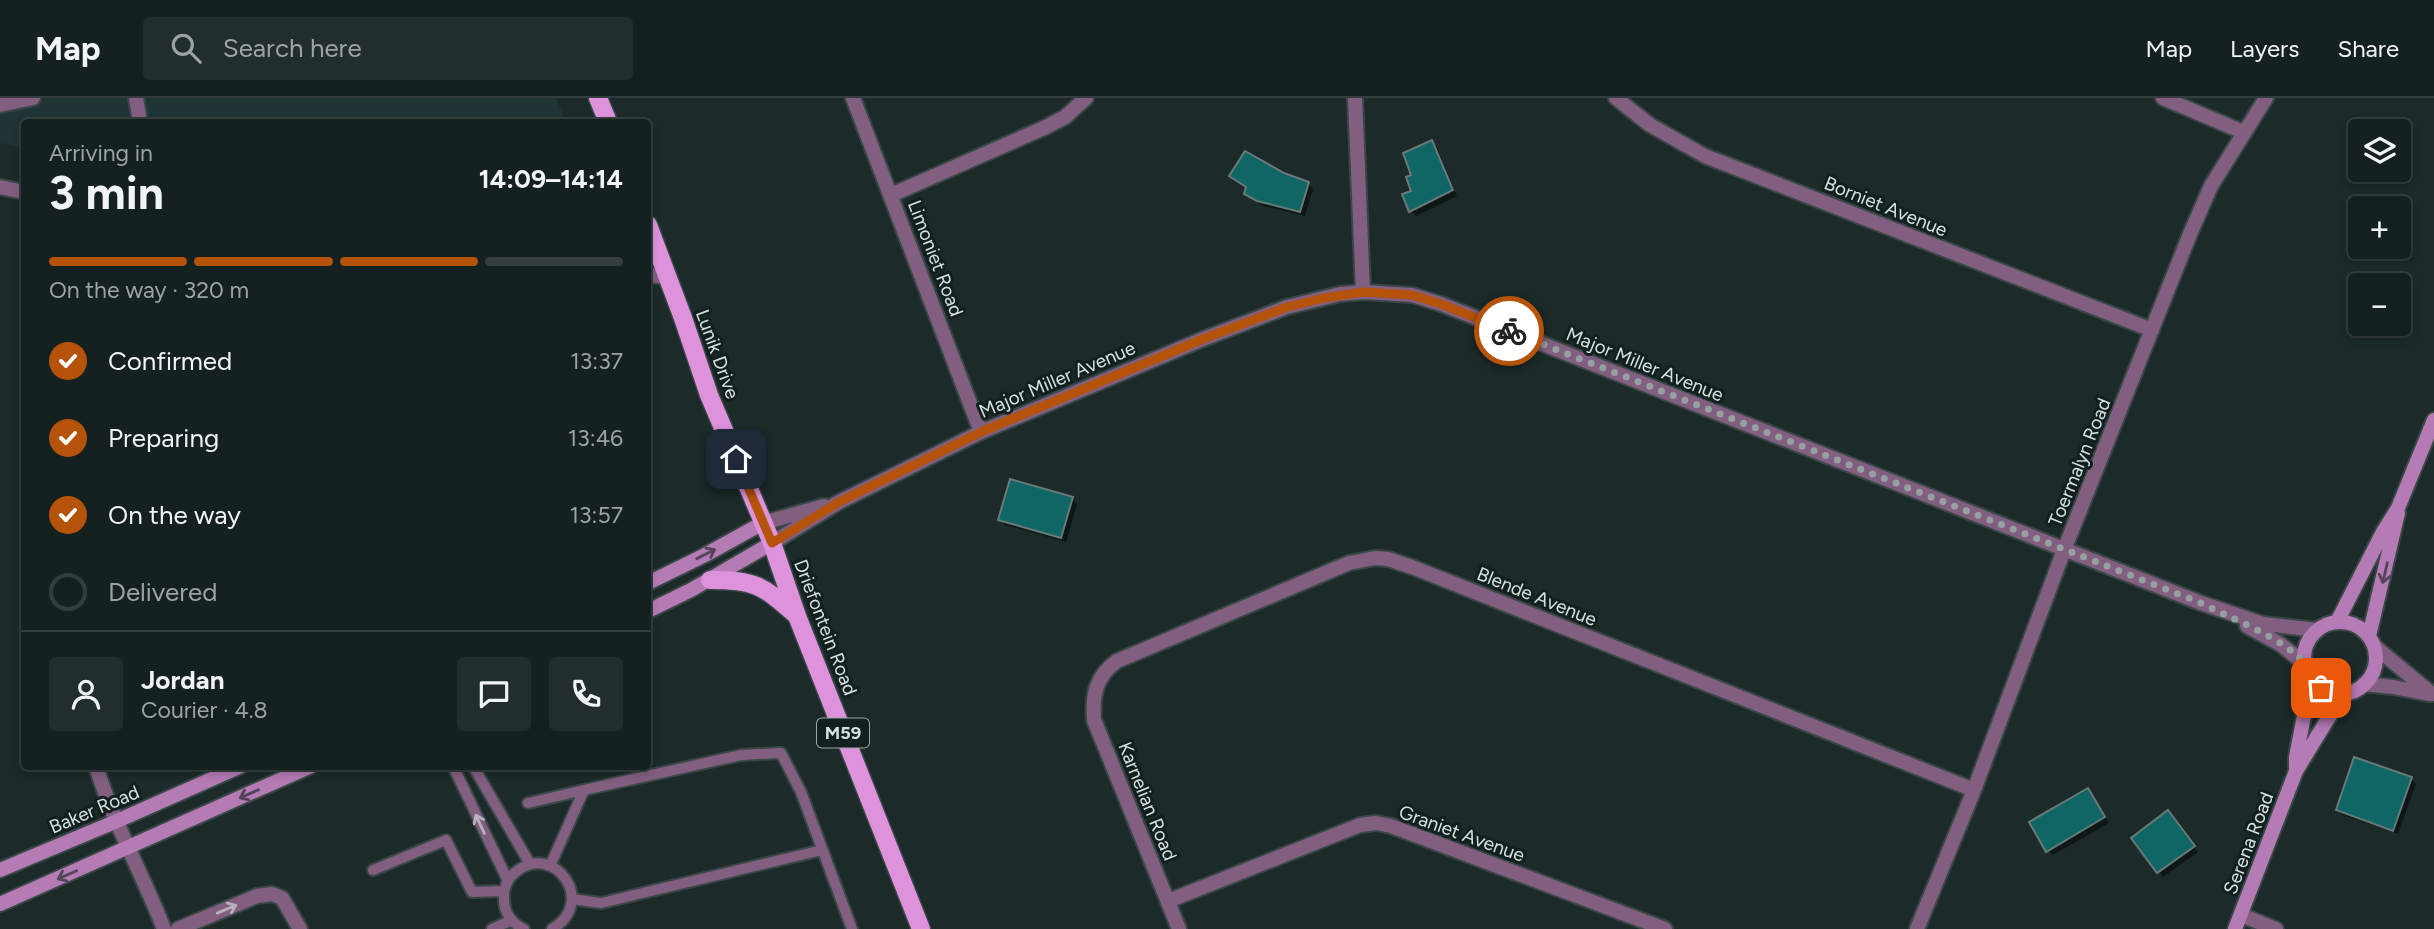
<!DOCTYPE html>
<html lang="en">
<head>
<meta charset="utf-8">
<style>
  :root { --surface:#152020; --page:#222d2d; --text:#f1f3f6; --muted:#9da3a5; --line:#343e3e; --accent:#b45309 }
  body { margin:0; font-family:Figtree,sans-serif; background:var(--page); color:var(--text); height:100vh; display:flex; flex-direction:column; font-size:26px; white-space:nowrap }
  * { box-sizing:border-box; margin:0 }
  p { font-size:23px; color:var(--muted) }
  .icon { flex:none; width:38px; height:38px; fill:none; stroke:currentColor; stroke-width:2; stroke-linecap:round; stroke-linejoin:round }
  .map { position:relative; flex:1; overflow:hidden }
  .side { position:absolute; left:21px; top:21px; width:630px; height:651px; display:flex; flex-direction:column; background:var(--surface); border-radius:7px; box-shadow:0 4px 10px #0003,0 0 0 2px var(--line) }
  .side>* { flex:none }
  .fabs { position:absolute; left:2348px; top:21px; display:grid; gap:14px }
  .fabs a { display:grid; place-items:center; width:63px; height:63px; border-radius:7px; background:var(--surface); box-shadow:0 4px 10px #0003,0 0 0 2px var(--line); font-size:35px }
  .pin { position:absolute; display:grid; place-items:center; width:60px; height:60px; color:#fff; margin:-30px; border-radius:14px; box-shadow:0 4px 10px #0006 }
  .courier { position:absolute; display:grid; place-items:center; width:70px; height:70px; margin:-35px; border:5px solid #b45309; border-radius:50%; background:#fff; color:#222; box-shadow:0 2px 9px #0007 }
  .headline em { font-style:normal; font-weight:700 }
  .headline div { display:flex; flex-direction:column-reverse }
  .headline { display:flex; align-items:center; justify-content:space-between; height:119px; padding:0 28px }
  h1 { font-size:46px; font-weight:700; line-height:52px }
  .bar { display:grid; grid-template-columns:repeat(4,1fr); gap:10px 7px; align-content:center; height:84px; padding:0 28px }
  .bar i { height:9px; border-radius:5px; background:var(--line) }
  .bar .current { background:var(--accent) }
  .bar p { grid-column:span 4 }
  .line { display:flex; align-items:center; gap:18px; padding:0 28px; border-top:2px solid var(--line) }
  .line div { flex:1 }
  .round { display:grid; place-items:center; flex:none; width:74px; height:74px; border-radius:7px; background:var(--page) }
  ol { padding:0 28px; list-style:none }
  li { display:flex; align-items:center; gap:21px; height:77px }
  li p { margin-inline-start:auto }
  li .icon { padding:7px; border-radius:50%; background:var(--accent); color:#fff; stroke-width:4 }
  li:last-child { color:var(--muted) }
  li i { width:38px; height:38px; border:4px solid var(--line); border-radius:50% }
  header { display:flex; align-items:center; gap:42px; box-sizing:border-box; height:98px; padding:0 35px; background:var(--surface); border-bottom:2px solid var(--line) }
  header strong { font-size:33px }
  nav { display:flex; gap:38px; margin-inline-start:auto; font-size:24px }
  .search { width:490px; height:63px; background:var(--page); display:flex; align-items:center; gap:18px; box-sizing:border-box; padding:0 24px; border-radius:7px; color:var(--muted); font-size:26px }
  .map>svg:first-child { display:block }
</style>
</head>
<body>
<header>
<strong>Map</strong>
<div class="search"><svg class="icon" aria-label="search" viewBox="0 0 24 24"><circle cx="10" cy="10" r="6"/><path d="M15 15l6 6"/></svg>Search here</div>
<nav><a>Map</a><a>Layers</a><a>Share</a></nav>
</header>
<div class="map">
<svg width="2434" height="831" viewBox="0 0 2434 831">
  <rect width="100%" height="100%" fill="#1c2a2a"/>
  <path fill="#1f3535" d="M0,0h556l10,24h-542v26l-24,-5z"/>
  <path fill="#0007" d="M1432,44l5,5 20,49 -41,20 -5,-5 -7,-15 9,-3 1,-18z
    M1283,76l25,9 5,6 -8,27 -41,-10 -13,-7 -5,-5 2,-6 -17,-12z
    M1072,400l5,6 -11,38 -61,-17 -5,-5z
    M2411,681l5,5 -18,50 -55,-19 -5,-5z
    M2088,692l21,33 -56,32 -5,-5z
    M2173,720l25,34 -35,25 -29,-39z"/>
  <path fill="#106565" stroke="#697979" stroke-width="2" d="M1432,42l21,50 -44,22 -7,-18 9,-3 -5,-14 5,-2 -8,-22z
    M1245,53l39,22 25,9 -9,30 -43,-11 -13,-7 2,-7 -17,-11z
    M1010,381l63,18 -12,41 -63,-18z
    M2354,659l58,20 -19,54 -57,-21z
    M2088,690l17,29 -59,35 -17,-30z
    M2168,712l27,36 -38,27 -26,-35z"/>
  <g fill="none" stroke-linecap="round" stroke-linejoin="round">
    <defs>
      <path id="service" d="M453,668l55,115
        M473,668l57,98
        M528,705l56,-13
        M550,768l34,-76 157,-35 40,-2 20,39 51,137
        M373,772l73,-30 26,52 32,-1
        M572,801l29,4 221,-53
        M492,831l20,-9
        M524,831c-12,-5 -20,-16 -20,-30 -1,-11 4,-22 13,-28 37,-29 81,31 35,58"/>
      <path id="minor" d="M136,0l4,24
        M853,0l128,334
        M1355,0l8,194
        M1616,0l34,27 55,31 447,174
        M2163,0l80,34
        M0,7l33,-7
        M891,97l155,-68 19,-10 21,-19
        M96,668c17,56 47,109 68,163
        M1168,803l192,-76 16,-2 15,3 274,103
        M2241,817l35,14
        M178,831l79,-33 15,-2 10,4 18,31
        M1179,831l-85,-209c-2,-25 2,-44 23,-59l232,-98 26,-5 13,1 24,8 562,223
        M1917,831l57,-139 90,-240 126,-316 21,-48 55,-88"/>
      <path id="tertiary" d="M0,89l24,5
        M648,177l20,2
        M763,425l61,-17
        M772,445l67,-41 142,-70 222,-93 84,-32 53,-13 23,-2 49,3 29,9 760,299 62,21 54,6
        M2247,528l33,18 24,19
        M2374,548l58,48
        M2364,586l29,3 36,7"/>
      <path id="secondary" d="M648,485l57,-28 58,-32
        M648,513l43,-21 81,-47
        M2337,524l46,-90 15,-24 36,-88
        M2304 560a36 36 0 1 1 72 0a36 36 0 1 1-72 0Z
        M2369,538l29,-123
        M2296,671v-12l15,-77
        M0,772l117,-49 124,-55
        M0,806l311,-138
        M2235,831l61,-158 36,-59 15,-19"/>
      <path id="primary" d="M598,0l10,24
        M648,127l35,93 26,77 63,148 25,73 124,313
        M710,482c45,0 52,5 85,34"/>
    </defs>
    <use href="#service" stroke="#3a4747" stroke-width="14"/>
    <use href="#minor" stroke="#3a4747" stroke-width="18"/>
    <use href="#tertiary" stroke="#3a4747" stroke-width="18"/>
    <use href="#secondary" stroke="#3a4747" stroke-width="18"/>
    <use href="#primary" stroke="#3a4747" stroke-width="21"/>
    <use href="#service" stroke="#825e80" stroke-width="10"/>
    <use href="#minor" stroke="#825e80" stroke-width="14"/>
    <use href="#tertiary" stroke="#825e80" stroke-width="14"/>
    <use href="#secondary" stroke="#b57bb4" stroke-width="14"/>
    <use href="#primary" stroke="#dd92db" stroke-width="18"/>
  </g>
  <defs><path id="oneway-shaft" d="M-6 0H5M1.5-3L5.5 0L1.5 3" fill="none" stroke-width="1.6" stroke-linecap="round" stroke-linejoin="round" transform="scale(1.75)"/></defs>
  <g stroke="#53445b">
    <use href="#oneway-shaft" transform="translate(706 456) rotate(-27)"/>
    <use href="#oneway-shaft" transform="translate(2385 475) rotate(103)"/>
    <use href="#oneway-shaft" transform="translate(249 696) rotate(156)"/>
    <use href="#oneway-shaft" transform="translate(67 777) rotate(156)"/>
  </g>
  <g stroke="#b9b2be">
    <use href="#oneway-shaft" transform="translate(480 726) rotate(-115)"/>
    <use href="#oneway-shaft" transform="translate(227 811) rotate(-23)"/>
  </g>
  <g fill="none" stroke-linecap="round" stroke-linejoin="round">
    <path stroke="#96a0a0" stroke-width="7" stroke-dasharray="0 12.6" d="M1509,233l692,272c27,14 84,36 102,59 7,10 5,15 18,26"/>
    <path stroke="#b45309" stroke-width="9" d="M736,361l36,84 67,-41 142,-70 222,-93 84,-32 37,-9 39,-6 49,3 29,9 68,27"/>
  </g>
  <g text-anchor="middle" stroke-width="6" stroke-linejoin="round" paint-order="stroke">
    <rect fill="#122020" stroke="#9ca6a6" stroke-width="2" x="817" y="620.5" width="52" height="29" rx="5"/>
    <g font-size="18" font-weight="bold" fill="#d7e0e0">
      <text x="843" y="641">M59</text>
    </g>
    <g font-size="19" fill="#d7e0e0" stroke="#122020">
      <text transform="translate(1886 108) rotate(22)" y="7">Borniet Avenue</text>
      <text transform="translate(936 160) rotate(69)" y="7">Limoniet Road</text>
      <text transform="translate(718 256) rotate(70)" y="7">Lunik Drive</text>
      <text transform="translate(1645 266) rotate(22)" y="7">Major Miller Avenue</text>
      <text transform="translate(1057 281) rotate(-23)" y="7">Major Miller Avenue</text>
      <text transform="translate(2079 364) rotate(-68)" y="7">Toermalyn Road</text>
      <text transform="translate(1537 498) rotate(22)" y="7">Blende Avenue</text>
      <text transform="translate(826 529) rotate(69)" y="7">Driefontein Road</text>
      <text transform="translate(1148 703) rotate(68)" y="7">Karnelian Road</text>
      <text transform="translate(94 711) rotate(-23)" y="7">Baker Road</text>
      <text transform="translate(1462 735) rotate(20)" y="7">Graniet Avenue</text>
      <text transform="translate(2248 745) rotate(-69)" y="7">Serena Road</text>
    </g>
  </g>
</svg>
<div class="fabs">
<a><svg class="icon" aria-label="layers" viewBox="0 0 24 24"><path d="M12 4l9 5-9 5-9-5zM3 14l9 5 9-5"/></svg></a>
<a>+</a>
<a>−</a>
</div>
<div class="pin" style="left:2321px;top:590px;background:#ea580c"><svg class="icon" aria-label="bag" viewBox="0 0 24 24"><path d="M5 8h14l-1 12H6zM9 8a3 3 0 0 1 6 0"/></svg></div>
<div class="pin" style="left:736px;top:361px;background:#1f2937"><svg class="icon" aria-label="home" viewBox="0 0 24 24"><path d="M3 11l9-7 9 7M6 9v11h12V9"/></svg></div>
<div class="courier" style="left:1509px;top:233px"><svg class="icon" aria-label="bike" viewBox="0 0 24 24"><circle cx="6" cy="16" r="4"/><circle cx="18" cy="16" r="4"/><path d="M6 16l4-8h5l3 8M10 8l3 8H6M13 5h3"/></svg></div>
<section class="side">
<div class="headline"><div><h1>3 min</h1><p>Arriving in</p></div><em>14:09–14:14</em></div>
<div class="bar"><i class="current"></i><i class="current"></i><i class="current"></i><i></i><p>On the way · 320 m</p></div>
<ol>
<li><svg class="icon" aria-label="check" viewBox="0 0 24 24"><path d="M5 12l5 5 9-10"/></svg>Confirmed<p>13:37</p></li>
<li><svg class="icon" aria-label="check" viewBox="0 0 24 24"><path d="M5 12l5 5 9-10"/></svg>Preparing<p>13:46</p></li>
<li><svg class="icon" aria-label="check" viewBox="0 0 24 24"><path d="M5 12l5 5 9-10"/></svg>On the way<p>13:57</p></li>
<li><i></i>Delivered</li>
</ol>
<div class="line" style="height:126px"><a class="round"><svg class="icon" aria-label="person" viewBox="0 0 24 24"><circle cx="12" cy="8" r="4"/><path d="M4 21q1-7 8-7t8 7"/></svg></a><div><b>Jordan</b><p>Courier · 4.8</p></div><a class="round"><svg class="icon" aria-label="chat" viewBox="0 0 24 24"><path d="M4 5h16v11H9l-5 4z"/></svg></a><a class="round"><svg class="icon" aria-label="phone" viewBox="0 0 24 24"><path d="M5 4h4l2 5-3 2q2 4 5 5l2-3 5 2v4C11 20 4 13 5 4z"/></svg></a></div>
</section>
</div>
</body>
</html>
